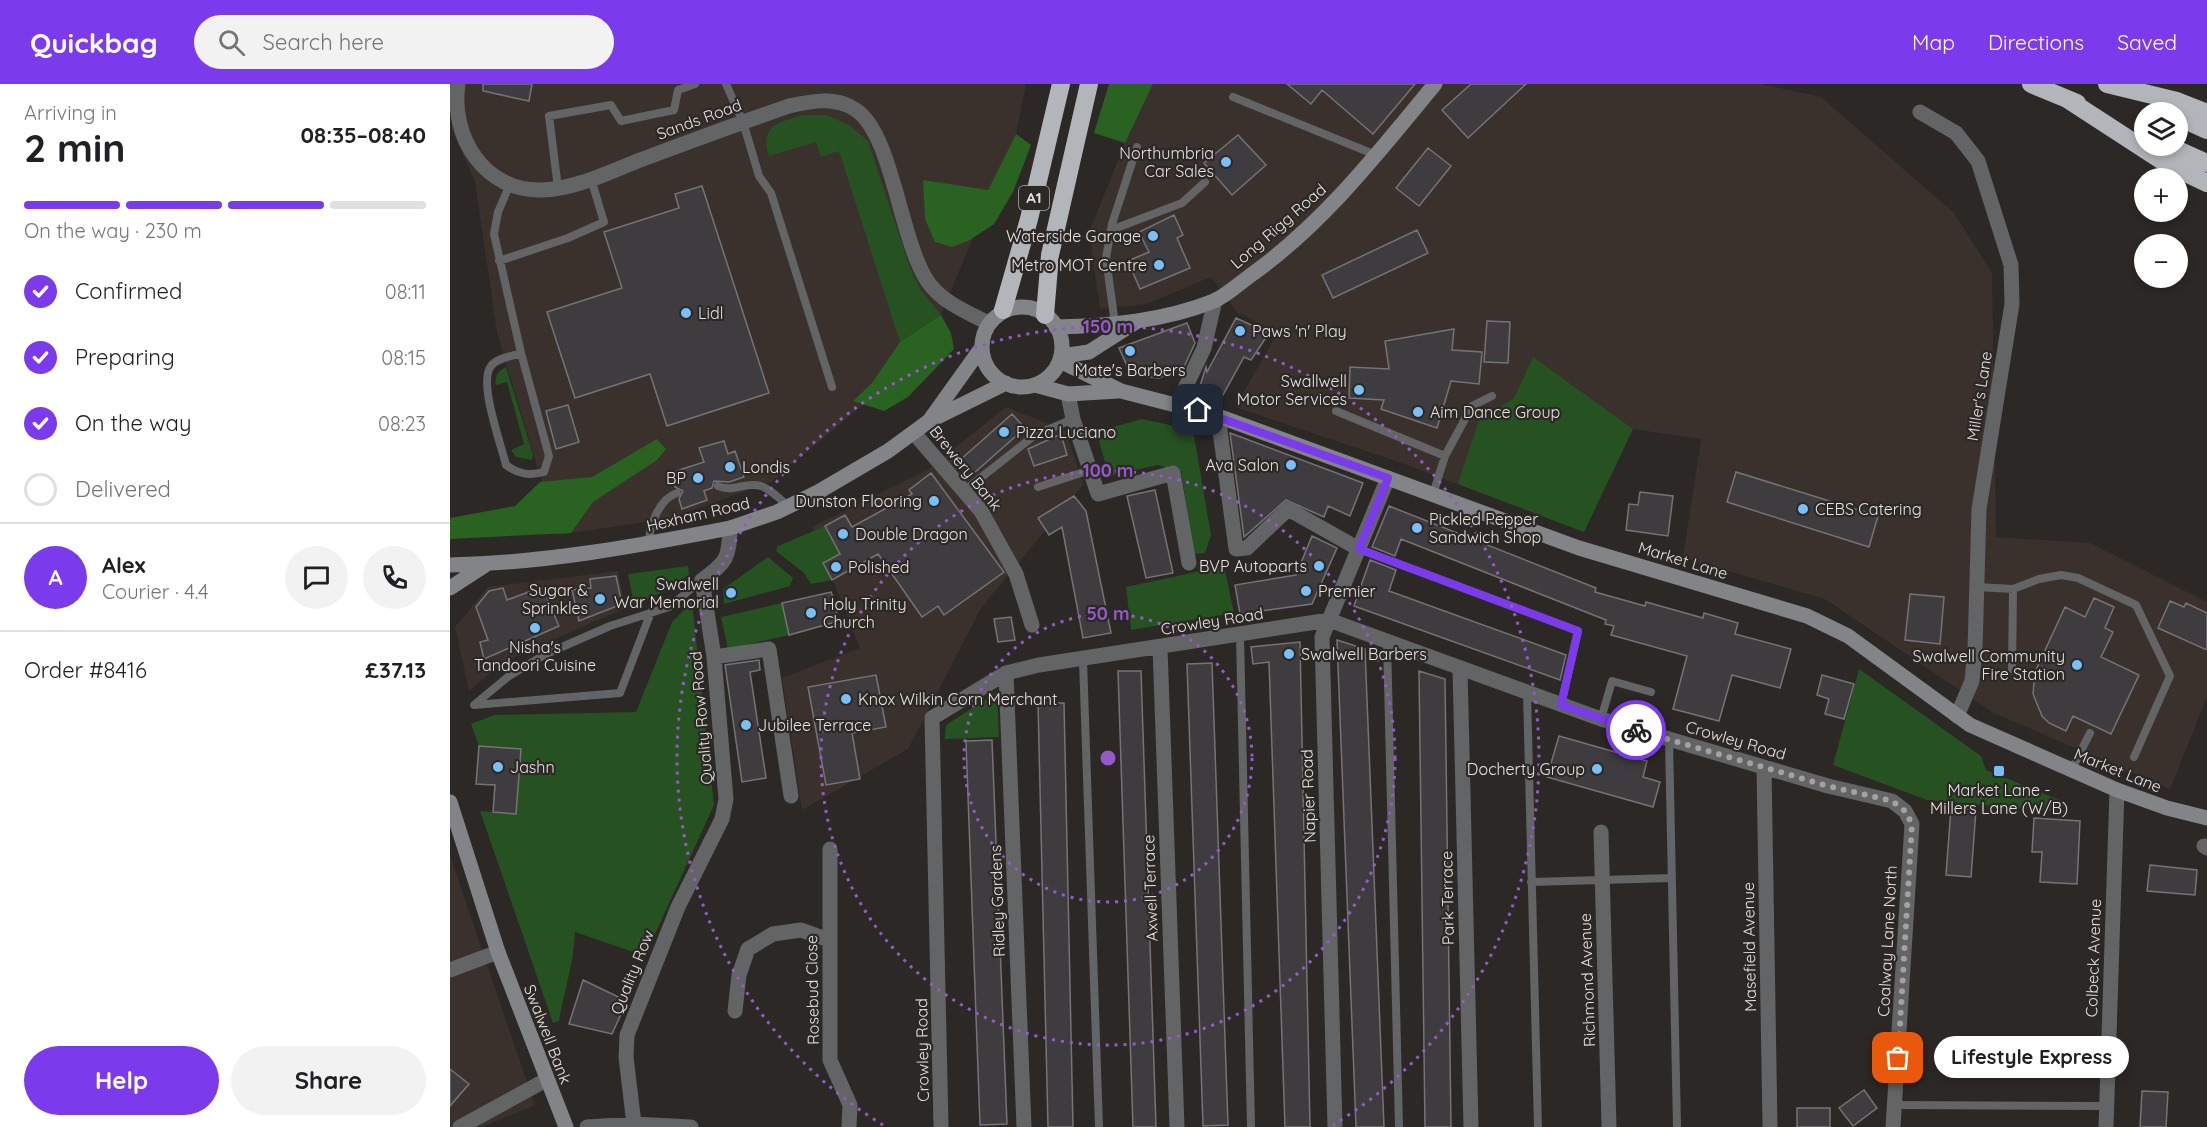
<!DOCTYPE html>
<html lang="en">
<head>
<meta charset="utf-8">
<style>
  :root { --surface:#fff; --page:#f2f2f2; --text:#202124; --muted:#757577; --line:#e0e0e0; --accent:#7c3aed }
  body { margin:0; font-family:Quicksand,sans-serif; background:var(--page); color:var(--text); height:100vh; display:flex; flex-direction:column; font-size:22px; white-space:nowrap }
  * { box-sizing:border-box; margin:0 }
  p { font-size:20px; color:var(--muted) }
  .icon { flex:none; width:33px; height:33px; fill:none; stroke:currentColor; stroke-width:2; stroke-linecap:round; stroke-linejoin:round }
  .map { position:relative; flex:1; overflow:hidden }
  .sheet { display:flex; flex-direction:column; background:var(--surface); width:450px }
  .sheet>* { flex:none }
  .buttons { position:absolute; left:1684px; top:18px; display:grid; gap:12px }
  .buttons a { display:grid; place-items:center; width:54px; height:54px; border-radius:50%; background:var(--surface); box-shadow:0 3px 9px #0003; font-size:30px }
  .pin { position:absolute; display:grid; place-items:center; width:51px; height:51px; color:#fff; margin:-26px; border-radius:12px; box-shadow:0 3px 9px #0006 }
  .courier { position:absolute; display:grid; place-items:center; width:60px; height:60px; margin:-30px; border:4px solid #7c3aed; border-radius:50%; background:#fff; color:#222; box-shadow:0 2px 8px #0007 }
  .bubble { position:absolute; height:42px; border-radius:21px; background:var(--surface); box-shadow:0 3px 9px #0003; font-size:20px; font-weight:700; line-height:42px; text-align:center }
  .summary em { font-style:normal; font-weight:700 }
  .summary div { display:flex; flex-direction:column-reverse }
  .summary { display:flex; align-items:center; justify-content:space-between; height:102px; padding:0 24px }
  h1 { font-size:39px; font-weight:700; line-height:45px }
  .bar { display:grid; grid-template-columns:repeat(4,1fr); gap:9px 6px; align-content:center; height:72px; padding:0 24px }
  .bar i { height:8px; border-radius:4px; background:var(--line) }
  .bar .active { background:var(--accent) }
  .bar p { grid-column:span 4 }
  .line { display:flex; align-items:center; gap:15px; padding:0 24px; border-top:2px solid var(--line) }
  .line div { flex:1 }
  .round { display:grid; place-items:center; flex:none; width:63px; height:63px; border-radius:32px; background:var(--page) }
  ol { padding:0 24px; list-style:none }
  li { display:flex; align-items:center; gap:18px; height:66px }
  li p { margin-inline-start:auto }
  li .icon { padding:6px; border-radius:50%; background:var(--accent); color:#fff; stroke-width:4 }
  li:last-child { color:var(--muted) }
  li i { width:33px; height:33px; border:3px solid var(--line); border-radius:50% }
  .cta { display:flex; gap:12px; margin-top:auto; padding:12px 24px }
  .cta a { flex:1; height:69px; border-radius:36px; background:var(--accent); color:#fff; font-size:24px; font-weight:700; line-height:69px; text-align:center }
  .cta a+a { background:var(--page); color:var(--text) }
  header { display:flex; align-items:center; gap:36px; box-sizing:border-box; height:84px; padding:0 30px; background:var(--accent); color:#fff }
  header strong { font-size:28px }
  nav { display:flex; gap:33px; margin-inline-start:auto; font-size:21px }
  .search { width:420px; height:54px; background:var(--page); display:flex; align-items:center; gap:15px; box-sizing:border-box; padding:0 21px; border-radius:33px; color:var(--muted); font-size:22px }
  main { display:flex; flex:1; min-height:0 }
  .map>svg:first-child { display:block }
</style>
</head>
<body>
<header>
<strong>Quickbag</strong>
<div class="search"><svg class="icon" aria-label="search" viewBox="0 0 24 24"><circle cx="10" cy="10" r="6"/><path d="M15 15l6 6"/></svg>Search here</div>
<nav><a>Map</a><a>Directions</a><a>Saved</a></nav>
</header>
<main>
<section class="sheet">
<div class="summary"><div><h1>2 min</h1><p>Arriving in</p></div><em>08:35–08:40</em></div>
<div class="bar"><i class="active"></i><i class="active"></i><i class="active"></i><i></i><p>On the way · 230 m</p></div>
<ol>
<li><svg class="icon" aria-label="check" viewBox="0 0 24 24"><path d="M5 12l5 5 9-10"/></svg>Confirmed<p>08:11</p></li>
<li><svg class="icon" aria-label="check" viewBox="0 0 24 24"><path d="M5 12l5 5 9-10"/></svg>Preparing<p>08:15</p></li>
<li><svg class="icon" aria-label="check" viewBox="0 0 24 24"><path d="M5 12l5 5 9-10"/></svg>On the way<p>08:23</p></li>
<li><i></i>Delivered</li>
</ol>
<div class="line" style="height:108px"><b class="round" style="background:var(--accent);color:#fff">A</b><div><b>Alex</b><p>Courier · 4.4</p></div><a class="round"><svg class="icon" aria-label="chat" viewBox="0 0 24 24"><path d="M4 5h16v11H9l-5 4z"/></svg></a><a class="round"><svg class="icon" aria-label="phone" viewBox="0 0 24 24"><path d="M5 4h4l2 5-3 2q2 4 5 5l2-3 5 2v4C11 20 4 13 5 4z"/></svg></a></div>
<div class="line" style="height:78px"><div>Order #8416</div><b>£37.13</b></div>
<div class="cta"><a>Help</a><a>Share</a></div>
</section>
<div class="map">
<svg width="1757" height="1043" viewBox="0 0 1757 1043">
  <rect width="100%" height="100%" fill="#2c2826"/>
  <path fill="#3a312c" d="M2,0h574l-10,50 -75,181 -78,90 -92,77 -100,36 -113,17 -61,-202 -22,-152 -23,-50z
    M703,0h608l60,13 133,116 38,60 4,264 94,6 117,59v95l-37,92 -178,-77 -167,-113 -142,-41 18,-119 -68,-10 -49,103 -185,-70 -164,-55 43,-75 -40,-19 -27,-36 -65,27 -46,5 -11,-77 36,-89z
    M556,323l60,24 17,54 -102,123 -73,141 -106,61 -20,-132 78,-30 -48,-121 115,-57z
    M168,487l7,37 -123,55 -33,28 -14,-64 33,-40z
    M0,772l85,249 -53,22h-32z"/>
  <path fill="#265120" d="M353,31h24l23,11 18,15 42,127 10,21 21,26 -41,27 -61,-191 -18,6 -5,-15 -47,14c-10,-30 10,-34 34,-41z
    M1083,273l100,72 -49,103 -126,-48 21,-64 35,-22z
    M56,283l27,88 -1,5 -16,-3 -5,-7 13,-6 -17,-62 -11,3c-2,-9 2,-14 10,-18z
    M692,335l51,11 18,105 -6,18 -11,1 -13,-83 -23,-6 -49,11 -10,-35 14,-14z
    M375,442l15,28 -17,9 9,17 -21,4 -7,-11 -28,-22 2,-5z
    M318,473l25,21 -3,8 -66,18 -1,-15z
    M238,482l1,9 -28,18 -27,11 -6,-30z
    M774,482l10,47 -103,17 -5,-43z
    M242,518l22,203 -69,151 -70,-24c-1,31 -11,59 -16,89l-6,2 -73,-212 36,3 5,-65 -42,-3 -8,-22 23,-9 142,-3 36,-90z
    M332,519l7,32 -61,14 -7,-32z
    M1409,585l122,87 5,14 76,31 -1,11 -134,-12 -94,-35z
    M547,608l2,45 -54,2 1,-14z"/>
  <path fill="#296221" d="M659,0h44l-28,59 -31,-10z
    M566,50l15,11 -18,47 -19,32 -24,16 -18,7 -17,-5 -10,-23 -2,-39 65,10z
    M491,231l10,18 3,16 -46,48 -24,14 -31,-10 19,-18 28,-41z
    M207,355l9,10 -9,11 -64,42 -22,31 -121,6v-21l65,-12 25,-24 52,-5z"/>
  <path fill="#3f3c3f" stroke="#767376" stroke-width="1.5" d="M33,0h49l-3,17 -46,-10z
    M837,0h128l-42,50 -51,-44 -11,14z
    M1021,0h55l-58,54 -26,-28z
    M788,51l28,30 -34,30 -28,-32z
    M978,64l23,18 -32,40 -23,-18z
    M252,102l67,207 -102,33 -17,-52 -75,24 -28,-86 75,-24 -18,-56 75,-24 -4,-14z
    M724,131l9,20 -6,3 13,30 -50,21 -12,-28 21,-9 -10,-20z
    M967,146l11,23 -95,45 -11,-23z
    M786,234l33,15 -18,27 -7,-3 -25,45 -22,-7 9,-28 1,5z
    M1037,237l23,1 -2,41 -24,-1z
    M737,239l8,20 -11,24 -25,11 -28,-3 -12,-27z
    M1004,245l-2,21 30,2 -3,32 -28,-3 -14,47 -56,-19 3,-9 -35,-2 1,-31 39,2 -4,-28z
    M118,321l11,37 -23,7 -10,-38z
    M562,330l13,14 -52,46 -13,-14z
    M780,349l133,50 -13,33 -22,-10 -4,11 -38,-17 -42,37z
    M611,350l6,21 -33,11 -6,-17z
    M274,357l4,13 7,-3 9,26 -15,5 -15,-1 -2,7 -8,3 3,9 -25,9 -3,-10 4,-8 -8,-4 -5,-14 34,-11 -5,-14z
    M1286,388l142,44 -9,31 -142,-45z
    M481,389l73,99 -60,43 -6,-9 -16,11 -44,-63 -46,26 -9,-17 17,-9 -15,-28 20,-11 7,12 60,-33 -3,-4z
    M705,406l18,83 -27,5 -19,-82z
    M1190,408l33,4 -5,40 -42,-6 3,-26 9,1z
    M624,412l12,15 25,122 -28,5 -21,-111 -13,8 -11,-17z
    M939,422l207,82 -1,4 50,14 1,-4 57,16 1,-5 34,10 -3,11 56,15 -11,39 -48,-13 -13,46 -46,-12 14,-53 -76,-21 3,-9 -9,-2 1,-4 -205,-81 -6,17 -20,-8 -3,-1z
    M862,452l25,12 -25,56 -72,10 -5,-29 61,-10z
    M920,476l26,10 -7,21 177,64 -6,25 -206,-74z
    M166,492l6,28 -43,17 -7,-31 19,-2 -1,-9z
    M92,503l17,39 -75,33 -4,-17 8,-2 -12,-33 13,-16 14,-3 4,12z
    M381,508l7,17 -6,14 -43,12 -7,-32z
    M1460,510l34,3 -4,47 -35,-4z
    M1644,514l20,9 -9,21 8,4 -12,25 38,18 -28,59 -38,-18 -7,15 -17,-8 -7,-7 -9,-22 2,-22 30,-65 20,10z
    M1720,517l14,6 2,-4 21,10v37l-49,-22z
    M561,533l4,23 -17,2 -4,-23z
    M887,556l28,9 19,478h-28z
    M850,558l10,485h-25l-16,-465 -16,2 -2,-17z
    M309,576l1,10 -10,2 16,106 -24,4 -17,-117z
    M762,579l16,462 -25,1 -16,-462z
    M668,587h23l15,456h-23z
    M969,587l26,8 6,448h-26z
    M426,591l10,52 -34,6 8,46 -34,6 -18,-98z
    M1372,591l32,9 -10,35 -19,-5 4,-15 -12,-4z
    M588,619h26l9,424h-25z
    M1109,652l88,25 -4,16 17,5 -7,25 -106,-30z
    M542,656l15,384 -27,1 -14,-384z
    M29,662l42,3 -5,65 -23,-2 2,-27 -19,-1z
    M1501,724l25,2 -5,67 -25,-2z
    M1584,734l46,3 -3,63 -37,-2 2,-30h-10z
    M1700,781l47,5 -2,25 -48,-4z
    M133,896l44,21 -15,33 -43,-10z
    M0,985l19,15 -19,22z
    M1414,1006l13,18 -24,18 -14,-18z
    M1692,1007l26,1 -2,35h-26z
    M1347,1024h33v19h-33z"/>
  <g fill="none" stroke-linecap="round" stroke-linejoin="round">
    <path stroke="#626465" stroke-width="8" d="M276,0l17,38 16,54 12,17 61,194
      M783,13l143,58
      M60,100l-12,28 -4,22 27,119 28,103 -5,16c-15,4 -26,2 -38,-7 -5,-21 -28,-83 -15,-99 6,-8 21,-10 30,-13
      M108,104l-9,-72 62,-11 10,16 53,-11 4,-20 17,-6
      M661,146l71,-27 23,-21
      M49,177l69,-23 36,-16 -13,-43
      M665,240l-9,-66 6,-34 25,-77
      M886,327l109,45 -12,38
      M995,372l27,-50 20,-10
      M268,402c15,7 28,-5 43,0 10,3 20,14 28,21
      M588,403l52,-17
      M514,407l71,-56 38,-16
      M199,460c0,-18 10,-45 28,-51
      M909,465l219,82 -17,74
      M1527,503l36,2 26,-10 22,-4 17,3 58,27 34,71 -36,81
      M201,528l-31,81 -146,12 35,-29 37,-22 64,-28 59,-19 33,-27
      M790,552l11,491
      M937,558l12,485
      M633,576l16,467
      M1562,585l1,-80
      M1077,609l11,434
      M1151,635l11,-38 39,11
      M1219,656l8,387
      M1621,687l19,-38
      M1081,798l141,-4
      M1445,1021l211,1"/>
    <path stroke="#626465" stroke-width="15" d="M8,0c-8,53 27,108 84,106 34,-1 69,-19 101,-31 48,-18 97,-36 146,-53 23,-5 46,-10 67,4 37,25 44,131 72,172 15,21 39,30 60,41
      M1470,28l36,21 22,28 33,104 1,39 -33,205 -4,141 -3,31 -15,35
      M618,310l5,25 25,75 75,-21 16,90
      M727,321l27,-57 11,-48
      M768,332l18,133 11,-1 41,-39 71,40
      M464,349l67,78 35,63 16,51
      M710,563l17,480
      M264,573l55,-8 22,147
      M1010,585l11,458
      M556,589l18,454
      M1314,683l6,360
      M1151,748l8,295
      M1754,762l3,2
      M380,765v211l20,45 -1,22
      M0,886l48,-18
      M285,927l4,-36 9,-26 25,-15 28,-4 28,10
      M184,1040l-8,-67 1,-22 51,-128 44,-88 4,-20 -12,-142 -12,-77c25,-18 27,-22 28,-52
      M10,1043l86,-47
      M137,1043l47,-3 57,3
      M491,1043l-9,-409 74,-45 33,-8 290,-45 272,99 227,67 64,15 13,10 7,13 -19,303
      M885,1043l-13,-490 66,-159
      M1656,1043l11,-337"/>
    <path stroke="#838487" stroke-width="15" d="M532 263a40 40 0 1 1 80 0a40 40 0 1 1-80 0Z
      M606,243c53,-1 108,-6 158,-26 13,-6 26,-18 37,-26 73,-52 127,-122 184,-191
      M611,272l28,-4 47,-30
      M610,277l61,30 97,25 361,132 228,68 41,20 122,89 147,65 50,18 40,10
      M585,301l33,9 50,-3
      M479,337l53,-74
      M0,481c95,-2 187,-19 280,-37l47,-16 41,-20 70,-41 41,-30 77,-38
      M0,504l37,-24
      M0,718l48,150 68,175"/>
    <path stroke="#b2b5b9" stroke-width="18" d="M1581,0l46,19
      M1657,0l70,17 30,12
      M1617,15l100,65 40,19
      M1728,33l29,13
      M1719,62l38,17
      M553,226l26,-91 32,-135
      M595,231l5,-60 39,-171"/>
  </g>
  <g fill="none" stroke-linecap="round" stroke-linejoin="round">
    <path stroke="#a4a1a0" stroke-width="6" stroke-dasharray="0 10.8" d="M1186,646l192,56 64,15 13,10 7,13 -14,234"/>
    <path stroke="#7c3aed" stroke-width="8" d="M748,326l190,68 -29,71 219,82 -17,74 75,25"/>
  </g>
  <g fill="none" stroke="#965ac8" stroke-width="3" stroke-dasharray="3 6">
    <circle cx="658" cy="674" r="144"/>
    <circle cx="658" cy="674" r="287"/>
    <path d="M433 1041A431 431 0 1 1 883 1041"/>
  </g>
  <g fill="#79bff8" stroke="#2c2826" stroke-width="2">
    <circle cx="776" cy="78" r="6"/>
    <circle cx="703" cy="152" r="6"/>
    <circle cx="709" cy="181" r="6"/>
    <circle cx="236" cy="229" r="6"/>
    <circle cx="790" cy="247" r="6"/>
    <circle cx="680" cy="267" r="6"/>
    <circle cx="909" cy="306" r="6"/>
    <circle cx="968" cy="328" r="6"/>
    <circle cx="554" cy="348" r="6"/>
    <circle cx="841" cy="381" r="6"/>
    <circle cx="280" cy="383" r="6"/>
    <circle cx="248" cy="394" r="6"/>
    <circle cx="484" cy="417" r="6"/>
    <circle cx="1353" cy="425" r="6"/>
    <circle cx="967" cy="444" r="6"/>
    <circle cx="393" cy="450" r="6"/>
    <circle cx="869" cy="482" r="6"/>
    <circle cx="386" cy="483" r="6"/>
    <circle cx="856" cy="507" r="6"/>
    <circle cx="281" cy="509" r="6"/>
    <circle cx="150" cy="515" r="6"/>
    <circle cx="361" cy="529" r="6"/>
    <circle cx="85" cy="544" r="6"/>
    <circle cx="839" cy="570" r="6"/>
    <circle cx="1627" cy="581" r="6"/>
    <circle cx="396" cy="615" r="6"/>
    <circle cx="296" cy="641" r="6"/>
    <circle cx="48" cy="683" r="6"/>
    <circle cx="1147" cy="685" r="6"/>
    <rect x="1543" y="681" width="12" height="12" rx="3"/>
  </g>
  <g text-anchor="middle" stroke-width="4.5" stroke-linejoin="round" paint-order="stroke">
    <rect fill="#2c2826" stroke="#aeaaa9" stroke-width="1.5" x="569" y="102" width="30" height="24" rx="4.5"/>
    <g font-size="15" font-weight="bold" fill="#e5e2e1">
      <text x="584" y="119">A1</text>
    </g>
    <g font-size="16" fill="#e5e2e1" stroke="#2c2826">
      <text transform="translate(249 35) rotate(-20)" y="6">Sands Road</text>
      <text transform="translate(828 142) rotate(-41)" y="6">Long Rigg Road</text>
      <text transform="translate(1529 312) rotate(-81)" y="6">Miller's Lane</text>
      <text transform="translate(516 384) rotate(51)" y="6">Brewery Bank</text>
      <text transform="translate(248 430) rotate(-13)" y="6">Hexham Road</text>
      <text transform="translate(1233 476) rotate(17)" y="6">Market Lane</text>
      <text transform="translate(762 537) rotate(-9)" y="6">Crowley Road</text>
      <text transform="translate(251 634) rotate(-95)" y="6">Quality Row Road</text>
      <text transform="translate(1286 656) rotate(16)" y="6">Crowley Road</text>
      <text transform="translate(1668 686) rotate(22)" y="6">Market Lane</text>
      <text transform="translate(858 712) rotate(-92)" y="6">Napier Road</text>
      <text transform="translate(700 804) rotate(-92)" y="6">Axwell Terrace</text>
      <text transform="translate(997 814) rotate(-91)" y="6">Park Terrace</text>
      <text transform="translate(547 817) rotate(-92)" y="6">Ridley Gardens</text>
      <text transform="translate(1437 857) rotate(-87)" y="6">Coalway Lane North</text>
      <text transform="translate(1299 863) rotate(-91)" y="6">Masefield Avenue</text>
      <text transform="translate(1643 874) rotate(-88)" y="6">Colbeck Avenue</text>
      <text transform="translate(182 888) rotate(-68)" y="6">Quality Row</text>
      <text transform="translate(1137 896) rotate(-92)" y="6">Richmond Avenue</text>
      <text transform="translate(362 906) rotate(-91)" y="6">Rosebud Close</text>
      <text transform="translate(98 950) rotate(69)" y="6">Swalwell Bank</text>
      <text transform="translate(472 966) rotate(-91)" y="6">Crowley Road</text>
    </g>
    <g font-size="16" fill="#e5e2e1" stroke="#2c2826" text-anchor="start">
      <text x="764" y="75" text-anchor="end">Northumbria<tspan x="764" dy="18">Car Sales</tspan></text>
      <text x="691" y="158" text-anchor="end">Waterside Garage</text>
      <text x="697" y="187" text-anchor="end">Metro MOT Centre</text>
      <text x="248" y="235">Lidl</text>
      <text x="802" y="253">Paws 'n' Play</text>
      <text x="680" y="292" text-anchor="middle">Mate's Barbers</text>
      <text x="897" y="303" text-anchor="end">Swallwell<tspan x="897" dy="18">Motor Services</tspan></text>
      <text x="980" y="334">Aim Dance Group</text>
      <text x="566" y="354">Pizza Luciano</text>
      <text x="829" y="387" text-anchor="end">Ava Salon</text>
      <text x="292" y="389">Londis</text>
      <text x="236" y="400" text-anchor="end">BP</text>
      <text x="472" y="423" text-anchor="end">Dunston Flooring</text>
      <text x="1365" y="431">CEBS Catering</text>
      <text x="979" y="441">Pickled Pepper<tspan x="979" dy="18">Sandwich Shop</tspan></text>
      <text x="405" y="456">Double Dragon</text>
      <text x="857" y="488" text-anchor="end">BVP Autoparts</text>
      <text x="398" y="489">Polished</text>
      <text x="269" y="506" text-anchor="end">Swalwell<tspan x="269" dy="18">War Memorial</tspan></text>
      <text x="138" y="512" text-anchor="end">Sugar &amp;<tspan x="138" dy="18">Sprinkles</tspan></text>
      <text x="868" y="513">Premier</text>
      <text x="373" y="526">Holy Trinity<tspan x="373" dy="18">Church</tspan></text>
      <text x="85" y="569" text-anchor="middle">Nisha's<tspan x="85" dy="18">Tandoori Cuisine</tspan></text>
      <text x="851" y="576">Swalwell Barbers</text>
      <text x="1615" y="578" text-anchor="end">Swalwell Community<tspan x="1615" dy="18">Fire Station</tspan></text>
      <text x="408" y="621">Knox Wilkin Corn Merchant</text>
      <text x="308" y="647">Jubilee Terrace</text>
      <text x="60" y="689">Jashn</text>
      <text x="1135" y="691" text-anchor="end">Docherty Group</text>
      <text x="1549" y="712" text-anchor="middle">Market Lane -<tspan x="1549" dy="18">Millers Lane (W/B)</tspan></text>
    </g>
  </g>
  <circle cx="658" cy="674" r="9" fill="#965ac8" stroke="#2c2826" stroke-width="3"/>
  <g font-size="18" text-anchor="middle" font-weight="bold" fill="#965ac8" stroke="#2c2826" stroke-width="4.5" stroke-linejoin="round" paint-order="stroke">
    <text x="658" y="249">150 m</text>
    <text x="658" y="393">100 m</text>
    <text x="658" y="536">50 m</text>
  </g>
</svg>
<div class="buttons">
<a><svg class="icon" aria-label="layers" viewBox="0 0 24 24"><path d="M12 4l9 5-9 5-9-5zM3 14l9 5 9-5"/></svg></a>
<a>+</a>
<a>−</a>
</div>
<div class="pin" style="left:1448px;top:974px;background:#ea580c"><svg class="icon" aria-label="bag" viewBox="0 0 24 24"><path d="M5 8h14l-1 12H6zM9 8a3 3 0 0 1 6 0"/></svg></div>
<div class="pin" style="left:748px;top:326px;background:#1f2937"><svg class="icon" aria-label="home" viewBox="0 0 24 24"><path d="M3 11l9-7 9 7M6 9v11h12V9"/></svg></div>
<div class="courier" style="left:1186px;top:646px"><svg class="icon" aria-label="bike" viewBox="0 0 24 24"><circle cx="6" cy="16" r="4"/><circle cx="18" cy="16" r="4"/><path d="M6 16l4-8h5l3 8M10 8l3 8H6M13 5h3"/></svg></div>
<div class="bubble" style="left:1484px;top:952px;width:195px">Lifestyle Express</div>
</div>
</main>
</body>
</html>
